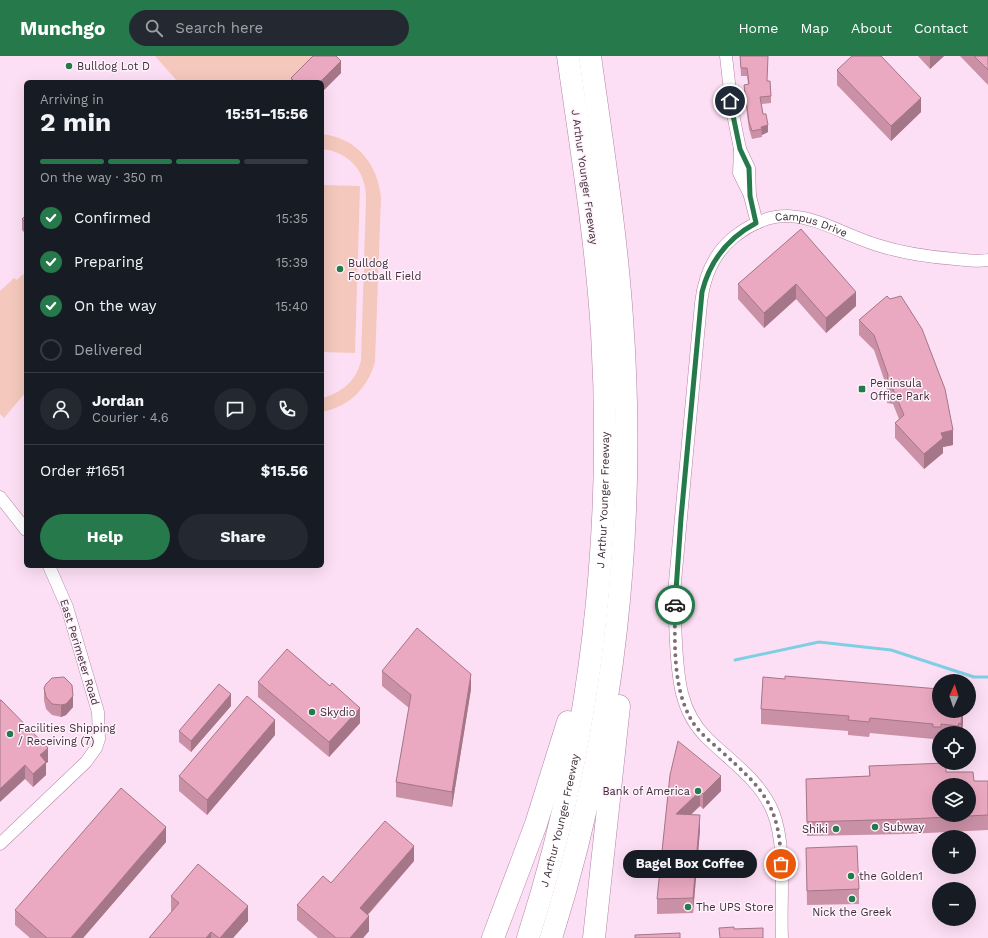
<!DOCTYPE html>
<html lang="en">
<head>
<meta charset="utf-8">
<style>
  :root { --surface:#171b24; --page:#242831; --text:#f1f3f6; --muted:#9ea1a6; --line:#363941; --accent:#25794b }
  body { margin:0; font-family:"Work Sans",sans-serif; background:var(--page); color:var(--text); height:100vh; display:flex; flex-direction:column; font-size:15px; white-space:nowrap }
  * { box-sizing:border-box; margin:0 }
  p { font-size:13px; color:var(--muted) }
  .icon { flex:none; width:22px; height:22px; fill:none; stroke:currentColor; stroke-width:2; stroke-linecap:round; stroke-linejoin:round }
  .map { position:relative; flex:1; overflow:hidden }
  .side { position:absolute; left:24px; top:24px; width:300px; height:488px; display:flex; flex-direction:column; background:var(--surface); border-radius:6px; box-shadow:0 4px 16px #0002 }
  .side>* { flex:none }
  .needle { width:26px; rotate:3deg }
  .controls { position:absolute; left:932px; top:618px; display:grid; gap:8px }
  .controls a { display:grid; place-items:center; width:44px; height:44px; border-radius:50%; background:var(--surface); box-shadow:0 4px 16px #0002; font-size:20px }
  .pin { position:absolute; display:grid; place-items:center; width:34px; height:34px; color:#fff; margin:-17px; border:2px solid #fff; border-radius:50%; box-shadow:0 1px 4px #0007 }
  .courier { position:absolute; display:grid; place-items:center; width:40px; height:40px; margin:-20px; border:3px solid #25794b; border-radius:50%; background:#fff; color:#222; box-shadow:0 1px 5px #0007 }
  .bubble { position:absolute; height:28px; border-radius:14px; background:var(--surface); box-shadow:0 4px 16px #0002; font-size:13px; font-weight:700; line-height:28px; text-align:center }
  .headline em { font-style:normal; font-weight:700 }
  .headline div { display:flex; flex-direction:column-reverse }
  .headline { display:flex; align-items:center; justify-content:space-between; height:68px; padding:0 16px }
  h1 { font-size:26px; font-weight:700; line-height:30px }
  .bar { display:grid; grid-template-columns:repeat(4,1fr); gap:6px 4px; align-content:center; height:48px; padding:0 16px }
  .bar i { height:5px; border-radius:3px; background:var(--line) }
  .bar .selected { background:var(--accent) }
  .bar p { grid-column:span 4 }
  .line { display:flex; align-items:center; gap:10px; padding:0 16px; border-top:1px solid var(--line) }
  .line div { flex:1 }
  .round { display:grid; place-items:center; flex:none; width:42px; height:42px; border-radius:21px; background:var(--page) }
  ol { padding:0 16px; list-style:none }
  li { display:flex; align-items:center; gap:12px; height:44px }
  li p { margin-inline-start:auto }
  li .icon { padding:4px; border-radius:50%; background:var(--accent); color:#fff; stroke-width:4 }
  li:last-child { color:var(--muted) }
  li i { width:22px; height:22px; border:2px solid var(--line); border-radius:50% }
  .button { display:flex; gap:8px; margin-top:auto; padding:8px 16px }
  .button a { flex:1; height:46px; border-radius:24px; background:var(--accent); color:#fff; font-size:16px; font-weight:700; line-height:46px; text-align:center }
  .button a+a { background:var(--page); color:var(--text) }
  header { display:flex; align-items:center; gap:24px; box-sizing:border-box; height:56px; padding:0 20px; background:var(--accent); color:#fff }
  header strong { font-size:19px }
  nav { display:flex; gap:22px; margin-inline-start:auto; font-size:14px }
  .search { width:280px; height:36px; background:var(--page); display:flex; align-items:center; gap:10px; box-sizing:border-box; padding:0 14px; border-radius:22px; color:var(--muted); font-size:15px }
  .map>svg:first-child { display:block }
</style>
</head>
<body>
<header>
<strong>Munchgo</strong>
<div class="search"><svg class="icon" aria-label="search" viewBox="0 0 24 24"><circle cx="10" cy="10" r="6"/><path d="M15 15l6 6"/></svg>Search here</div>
<nav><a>Home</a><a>Map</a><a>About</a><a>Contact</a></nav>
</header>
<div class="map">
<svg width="988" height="882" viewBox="0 0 988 882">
  <rect width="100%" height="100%" fill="#fddff5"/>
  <path fill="#f4c8bc" d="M155,0h171l-25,26h-123z
    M322,78c35,4 56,30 59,64l-6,164c-8,27 -25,44 -53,50v-14c20,-5 35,-18 39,-38l5,-162c0,-27 -17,-46 -44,-49z
    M322,129l38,1 -5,167 -33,-1z
    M23,218l3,3v115l-22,26 -4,-4v-123l14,-13 3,2z"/>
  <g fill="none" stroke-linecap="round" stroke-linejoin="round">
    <path stroke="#7fcfe3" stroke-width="3" d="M735,604l84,-18 72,8 83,27h14"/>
    <defs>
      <g id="minor">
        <path d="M726,0l6,53 8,40 9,19 1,28 7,27"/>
        <path d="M740,93l-1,24 11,22"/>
        <path d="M0,441l26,33"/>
        <path d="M0,788l86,-82 10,-14 3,-9 -1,-27 -31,-105 -18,-41"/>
        <path id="s1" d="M782,882c-2,-38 5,-91 -9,-126 -13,-32 -43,-51 -66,-74 -27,-26 -29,-60 -31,-95 -1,-20 -2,-41 -1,-61l26,-279c3,-26 13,-50 33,-66 54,-43 90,-9 143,8 25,8 51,12 78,14 10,1 23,3 33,1"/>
      </g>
      <g id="motorway">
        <path d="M493,882l43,-114 32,-102"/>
        <path id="s2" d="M528,882c63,-195 86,-402 74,-606 -6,-93 -21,-184 -34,-276"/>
        <path d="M551,882c63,-199 86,-412 71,-620 -6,-87 -20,-175 -32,-262"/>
        <path d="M594,882l25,-232"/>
      </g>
    </defs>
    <use href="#minor" stroke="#b184a6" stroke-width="13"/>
    <use href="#motorway" stroke="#b184a6" stroke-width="23"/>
    <use href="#minor" stroke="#fff" stroke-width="12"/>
    <use href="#motorway" stroke="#fff" stroke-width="22"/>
  </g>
  <path fill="#ca91a6" d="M740,0l27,25 4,15v7l-10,1 7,28 -6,3v2l-10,2 -3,-10 -5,-37v-7l4,-1 -1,-8h-6z
    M918,0h26l-14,13z
    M960,0h28v29z
    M837,14l84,42 -30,29 -54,-56z
    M341,17l-19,19v-10h-31v-4z
    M26,159v19l-4,-4v-11z
    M801,173l55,77 -30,27 -30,-34 -32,29 -26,-29v-15z
    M887,240l66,149 -10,2v6l-19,16 -29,-31v-15l4,-4 -6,-15 -6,-1v-15l-13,-38 -15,-15v-15z
    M382,615l89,18 -19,118 -56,-10v-15l13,-74 -27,-22z
    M258,626l102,41 -31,34 -71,-60z
    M44,632l29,19 -7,8 -5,2 -9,-2 -6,-6 -2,-9z
    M0,644l48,62 -2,1v12l-13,12 -8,-8z
    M231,650l-40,46 -12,-10v-11z
    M761,653l202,15 -1,9h-23v9l-6,-1v-2l-63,-6 -1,4 -21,-2v-4l-87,-7z
    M275,679l-68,80 -28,-24v-15z
    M869,710l77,6 28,9h14v49l-80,4 -101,2 -1,-57 63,-3z
    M670,719l51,16 -18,18 -3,-3 -9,8 9,16 -7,83 -36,1v-15z
    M166,786l-83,96h-53l-15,-13v-15z
    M806,792l53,41v15l-52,1z
    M414,805l-46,54 1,16 -6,7h-45l-21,-18v-15z
    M171,840l77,25 -15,17h-84l22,-26z"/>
  <path fill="#a47687" d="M930,0h14l-14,13z
    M341,5v12l-19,19v-10h-2z
    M921,42v14l-30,29v-15z
    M768,69v7l-6,3 -1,-8z
    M796,228v15l-32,29v-15z
    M856,236v14l-30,27v-15z
    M953,374v15l-10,2v6l-19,16v-15l17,-21z
    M471,618v15l-19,118v-15z
    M231,638v12l-40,46v-11z
    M73,640v11l-7,8 -5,2v-12z
    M360,652v15l-31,34v-15z
    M963,655v13l-2,9v-9z
    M275,664v15l-68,80v-15z
    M48,692v14l-2,1v12l-13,12v-13l7,-19z
    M25,709v14l-25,23v-13z
    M721,720v15l-18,18v-15z
    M700,735v15l-24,23v-15z
    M700,759v15l-7,83v-15z
    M166,771v15l-83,96h-12z
    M414,790v15l-54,62v-15z
    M248,850v15l-15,17h-13z
    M369,860v15l-6,7h-13z
    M211,876v6h-5z"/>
  <path fill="#eba9c1" stroke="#a47687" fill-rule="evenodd" d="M313,0h23l5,5 -21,21h-25l-4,-4z
    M740,0h28l-1,25h3l1,15 -11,1 3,17h3l2,11 -7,2 1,2 -10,2 -3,-9 -5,-37 5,-1 -2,-16h-6z
    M852,0h29l40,42 -30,28 -54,-56z
    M974,0h14v14z
    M26,159v8l-4,-4z
    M801,173l55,63 -30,26 -30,-34 -32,29 -26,-29z
    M887,240l3,3 11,-3 21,33 23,60 8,41 -12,3 2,5 -19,16 -29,-31 9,-8 -11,-26 -6,-1 1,-13 -14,-40 -15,-15z
    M417,572l54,46 -19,118 -56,-10 15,-87 -29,-24z
    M287,593l43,37 2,-3 28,25 -31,34 -71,-60z
    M785,620l154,13v22h23l-1,13 -2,-1 -1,3 -17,-2v3h-8v-3l-63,-6 -1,4 -21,-2 1,-4 -88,-7 2,-32 22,2z
    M64,621l8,8 1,11 -7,8 -5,1 -9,-1 -6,-7 -2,-9 2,-4 6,-6z
    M219,628l12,10 -40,47 -12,-10z
    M247,640l28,24 -68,80 -28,-24z
    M0,644h1l47,48 -8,7 6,7 -13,12 -8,-9 -25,24z
    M678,685l43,35 -18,18 -3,-3 -24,23 24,1 -7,83 -36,1 13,-124z
    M946,707v9h27l1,9h14v34l-80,4 -101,3 -1,-43 64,-3 -1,-10zM939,729h30v30h-30z
    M121,732l45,39 -95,111h-24l-32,-28z
    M385,765l29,25 -54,62 9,8 -19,22h-14l-39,-33 26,-29 8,7z
    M857,790l2,43 -52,2 -1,-43z
    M198,808l50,42 -28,32h-1l-8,-6 -5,6h-57l30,-35 -8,-7z
    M734,871v2l29,-1v10h-43l-1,-10z
    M680,877v5h-45v-3z"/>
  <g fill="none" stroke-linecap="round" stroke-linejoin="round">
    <path stroke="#826b7b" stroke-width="4" stroke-dasharray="0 7.2" d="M675,549c0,37 -3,83 17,116 7,12 19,21 29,30 42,38 59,54 60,113"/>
    <path stroke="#25794b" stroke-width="5" d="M675,549l6,-87 21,-226c8,-32 26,-54 54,-69l-6,-27 -1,-28 -9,-19 -10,-48"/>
  </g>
  <g fill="#25794b" stroke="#fef3fb" stroke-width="1.5">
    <circle cx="69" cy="10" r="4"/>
    <circle cx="340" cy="213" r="4"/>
    <rect x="858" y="329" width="8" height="8" rx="2"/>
    <circle cx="312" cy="656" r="4"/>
    <circle cx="10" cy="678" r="4"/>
    <circle cx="698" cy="735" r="4"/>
    <circle cx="875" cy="771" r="4"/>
    <circle cx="836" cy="773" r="4"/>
    <circle cx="851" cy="820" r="4"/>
    <circle cx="852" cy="843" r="4"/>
    <circle cx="688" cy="851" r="4"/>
  </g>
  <g text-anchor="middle" stroke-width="3" stroke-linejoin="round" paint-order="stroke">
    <g font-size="11" fill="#3f2c3a" stroke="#fef3fb" text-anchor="start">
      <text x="77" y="14">Bulldog Lot D</text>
      <text x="348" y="211">Bulldog<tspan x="348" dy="13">Football Field</tspan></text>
      <text x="870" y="331">Peninsula<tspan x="870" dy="13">Office Park</tspan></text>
      <text x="320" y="660">Skydio</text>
      <text x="18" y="676">Facilities Shipping<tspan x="18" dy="13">/ Receiving (7)</tspan></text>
      <text x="690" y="739" text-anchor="end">Bank of America</text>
      <text x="883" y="775">Subway</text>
      <text x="828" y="777" text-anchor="end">Shiki</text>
      <text x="859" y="824">the Golden1</text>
      <text x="696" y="855">The UPS Store</text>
      <text x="852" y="860" text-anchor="middle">Nick the Greek</text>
    </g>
    <g font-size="11" fill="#3f2c3a" stroke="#fef3fb">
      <text transform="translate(585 121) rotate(82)" y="4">J Arthur Younger Freeway</text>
      <text dy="4" stroke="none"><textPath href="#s1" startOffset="830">Campus Drive</textPath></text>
      <text dy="4" stroke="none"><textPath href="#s2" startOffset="446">J Arthur Younger Freeway</textPath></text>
      <text transform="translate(80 596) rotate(73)" y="4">East Perimeter Road</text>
      <text dy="4" stroke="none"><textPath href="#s2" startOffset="122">J Arthur Younger Freeway</textPath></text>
    </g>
  </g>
</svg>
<div class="controls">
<a><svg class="needle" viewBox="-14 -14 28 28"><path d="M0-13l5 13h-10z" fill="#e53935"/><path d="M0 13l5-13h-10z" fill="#9ea1a6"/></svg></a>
<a><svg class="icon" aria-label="locate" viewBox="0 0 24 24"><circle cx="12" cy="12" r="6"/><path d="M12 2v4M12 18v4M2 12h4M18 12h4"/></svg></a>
<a><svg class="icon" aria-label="layers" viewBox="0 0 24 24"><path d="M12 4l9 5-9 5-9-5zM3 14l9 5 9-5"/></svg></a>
<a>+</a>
<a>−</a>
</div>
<div class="pin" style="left:781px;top:808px;background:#ea580c"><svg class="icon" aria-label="bag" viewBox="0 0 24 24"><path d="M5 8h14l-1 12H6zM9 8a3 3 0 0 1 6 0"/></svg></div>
<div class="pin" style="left:730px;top:45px;background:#1f2937"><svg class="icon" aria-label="home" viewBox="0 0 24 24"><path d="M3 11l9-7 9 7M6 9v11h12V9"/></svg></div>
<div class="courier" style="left:675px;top:549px"><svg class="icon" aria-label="car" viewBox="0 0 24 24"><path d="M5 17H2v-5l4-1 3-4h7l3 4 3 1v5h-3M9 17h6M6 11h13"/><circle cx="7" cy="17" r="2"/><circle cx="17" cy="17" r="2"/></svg></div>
<div class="bubble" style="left:623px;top:794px;width:134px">Bagel Box Coffee</div>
<section class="side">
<div class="headline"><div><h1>2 min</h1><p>Arriving in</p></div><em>15:51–15:56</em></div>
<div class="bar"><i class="selected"></i><i class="selected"></i><i class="selected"></i><i></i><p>On the way · 350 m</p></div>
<ol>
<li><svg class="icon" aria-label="check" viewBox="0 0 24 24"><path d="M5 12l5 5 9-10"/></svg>Confirmed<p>15:35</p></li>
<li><svg class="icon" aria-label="check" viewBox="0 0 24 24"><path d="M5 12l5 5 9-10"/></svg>Preparing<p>15:39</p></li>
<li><svg class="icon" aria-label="check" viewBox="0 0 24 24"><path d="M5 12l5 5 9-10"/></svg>On the way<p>15:40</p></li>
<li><i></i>Delivered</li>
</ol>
<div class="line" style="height:72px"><a class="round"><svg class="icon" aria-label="person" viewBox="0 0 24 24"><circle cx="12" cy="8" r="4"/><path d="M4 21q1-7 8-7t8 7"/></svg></a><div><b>Jordan</b><p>Courier · 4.6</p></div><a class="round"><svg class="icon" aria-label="chat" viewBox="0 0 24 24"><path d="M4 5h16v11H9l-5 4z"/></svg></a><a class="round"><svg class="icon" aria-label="phone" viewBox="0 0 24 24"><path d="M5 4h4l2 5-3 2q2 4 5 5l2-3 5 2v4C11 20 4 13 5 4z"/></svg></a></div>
<div class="line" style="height:52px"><div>Order #1651</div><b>$15.56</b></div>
<div class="button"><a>Help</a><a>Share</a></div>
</section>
</div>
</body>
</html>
